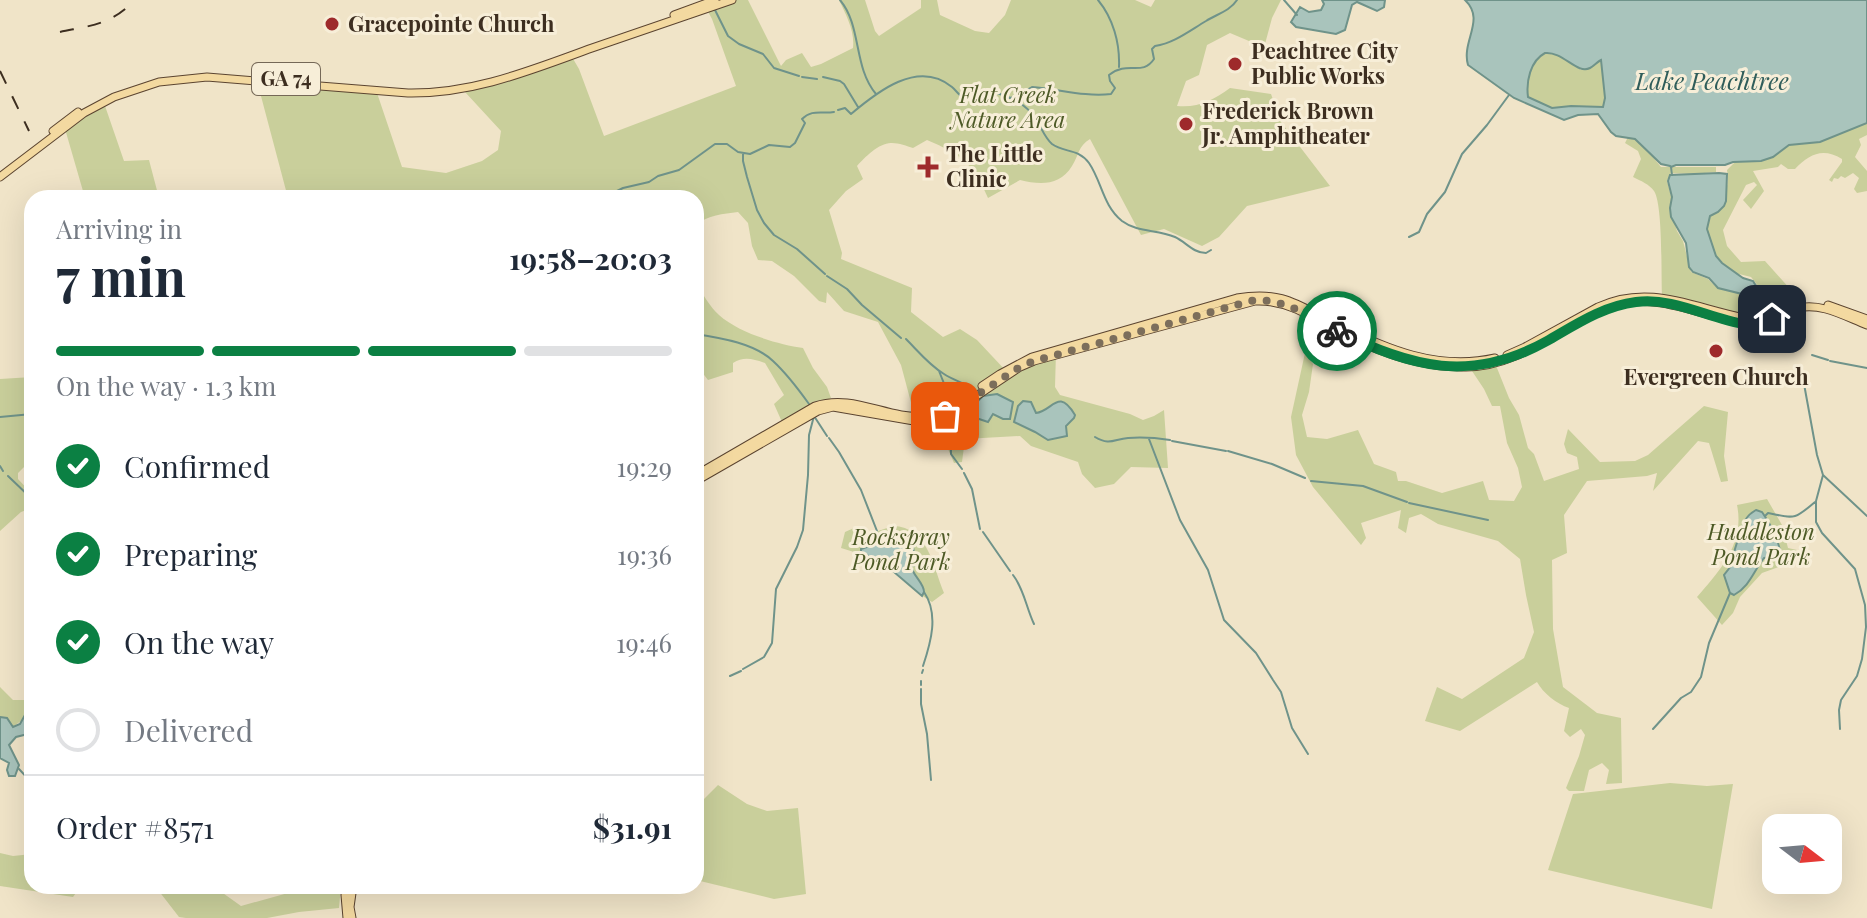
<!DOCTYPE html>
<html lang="en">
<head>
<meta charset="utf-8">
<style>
  :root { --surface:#fff; --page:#f2f2f3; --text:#1f2937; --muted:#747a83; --line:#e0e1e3; --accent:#0b8043 }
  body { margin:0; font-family:"Playfair Display",serif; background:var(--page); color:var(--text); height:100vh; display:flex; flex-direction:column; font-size:30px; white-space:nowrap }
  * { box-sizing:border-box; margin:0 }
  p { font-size:26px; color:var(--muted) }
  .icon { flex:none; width:44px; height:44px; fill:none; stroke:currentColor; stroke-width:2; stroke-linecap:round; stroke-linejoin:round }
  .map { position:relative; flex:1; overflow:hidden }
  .sheet { position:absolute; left:24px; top:190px; width:680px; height:704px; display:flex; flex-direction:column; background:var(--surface); border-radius:24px; box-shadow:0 8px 32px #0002 }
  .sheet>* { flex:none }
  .needle { width:52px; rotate:106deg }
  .fabs { position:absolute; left:1762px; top:814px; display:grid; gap:16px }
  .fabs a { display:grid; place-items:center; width:80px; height:80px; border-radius:16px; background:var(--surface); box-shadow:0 8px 32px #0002; font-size:40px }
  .pin { position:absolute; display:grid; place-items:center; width:68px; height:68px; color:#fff; margin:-34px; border-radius:16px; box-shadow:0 4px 12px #0006 }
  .courier { position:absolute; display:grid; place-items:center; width:80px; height:80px; margin:-40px; border:6px solid #0b8043; border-radius:50%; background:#fff; color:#222; box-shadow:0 2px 10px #0007 }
  .headline em { font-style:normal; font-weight:700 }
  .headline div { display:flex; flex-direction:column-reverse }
  .headline { display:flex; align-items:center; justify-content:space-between; height:136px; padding:0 32px }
  h1 { font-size:52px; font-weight:700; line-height:60px }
  .bar { display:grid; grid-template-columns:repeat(4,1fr); gap:12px 8px; align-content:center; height:96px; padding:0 32px }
  .bar i { height:10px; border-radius:6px; background:var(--line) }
  .bar .current { background:var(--accent) }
  .bar p { grid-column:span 4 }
  .line { display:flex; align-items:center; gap:20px; padding:0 32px; border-top:2px solid var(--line) }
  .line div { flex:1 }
  ol { padding:0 32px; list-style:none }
  li { display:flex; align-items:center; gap:24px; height:88px }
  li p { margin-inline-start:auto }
  li .icon { padding:8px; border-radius:50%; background:var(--accent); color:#fff; stroke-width:4 }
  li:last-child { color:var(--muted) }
  li i { width:44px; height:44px; border:4px solid var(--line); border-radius:50% }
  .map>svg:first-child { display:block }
</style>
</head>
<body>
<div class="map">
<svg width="1867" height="918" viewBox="0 0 1867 918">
  <rect width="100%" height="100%" fill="#f0e4c8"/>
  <path fill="#c9cf9b" d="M723,0h25l33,66 5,-6 16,-7 9,14 10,-3 32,-16c2,-17 -7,-33 -14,-48h26l10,31 4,5 42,-28v-8h16l3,15 35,16 14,2 16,-18 6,-15h124l16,7 4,-7h126l-9,18 -7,26 -16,-3 -19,-8 -23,12 -8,30 -13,6 -9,25c22,2 36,-6 53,-18l41,6 10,28 49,64 -83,20 -28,31 -17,9 -38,-17 -23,6 -51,-96c-12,7 -11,16 -18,27 -12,20 -32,19 -52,14l-32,18c-15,-35 -26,-43 -61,-58l-14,8c-6,-2 -14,-5 -21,-5 -12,-1 -27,14 -35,23l6,13 -17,12 -17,19 13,43 -1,6 71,29 -1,24 32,25 17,-8 17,11 30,32 49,-20 -1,35 5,8 70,19 13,6 11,-4 10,-6 4,58 -37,-1 -17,17 -19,4 -13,-14 -4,-12 -47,-16 -11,-10 -55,3 -3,23 -8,1 -11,-26 -11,-16 -19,-11 -12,-45 -23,-43 -34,-11 -17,-19 -1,11 -7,-2 -25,-25 -22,-15 -14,-1 -6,-14 -4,-23 -10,-11c-15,2 -30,3 -42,13v-27h-408l-31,-117 120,12 25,74 44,6 36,-12 16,-11 3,-19 -36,-39 42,-11 65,-24 7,12 25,67 132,-50 -24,-67 -7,-13z
    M1545,53h10l26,17 20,-10 4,38 -2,9 -32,-1 -19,2 -24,-11c-2,-15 2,-36 17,-44z
    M104,103l20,58 25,-1 10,38h-74l-22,-76z
    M1867,119v16l-8,4 2,6 -6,12 12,14v20l-10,2 -3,-4 5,-11 -6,-5 -8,5 -4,-2 -3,3 -4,-1 -2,4 -3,-2 13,-18v-3c-19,-12 -33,-5 -47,10h-7l-7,-5 -3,3 -25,4 11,20 -13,18 -8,-9 14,-15 -3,-3 -8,3 -23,45 4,16 14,16 24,-1 36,40 -50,16 -89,-22c-1,-19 1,-91 -8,-104 -5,-7 -13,-10 -21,-14l8,-18 -3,-8 -13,-8 4,-8 14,10 18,22h55v5l-23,2 -22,-1 -4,8 4,15v15l6,20 6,10 8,31 17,7 7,7 31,10 16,14 10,-2 -1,-6 -20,-25 -20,-5 -19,-11 -6,-41c14,-15 25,-29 21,-50l11,-11 40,-10z
    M696,284c7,10 14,23 23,31 20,18 58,29 84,33l10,20 14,19 4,11 -49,24 -8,-18 10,-9 -19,-32c-12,-4 -21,-7 -32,0v9l-25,8 -7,-9 -5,1z
    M1305,353l8,11 -4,28 -7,23 5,22 20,2 31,-9 16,34 22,8 2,9h8l36,12 41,-12 6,19 25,1 8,-14 -4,-19 -11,-25 -7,-37h-8l-8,-17 -14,-21 25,-5 14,35 10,17 9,33 6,6 10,27 35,-12 -2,-12 -10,-4 -3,-9 4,-15 32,33 35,-1 13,-6 56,-49 24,6 -4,44 4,25 -7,1 -12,-39 -11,-2 -45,50 4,-18 -10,3 -60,5 -23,34 3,38 -15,7 1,69 10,58 34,26 24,5 1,65 -16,1 3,-14 -7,-7 -13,7 -5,21h-15l-3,-3 13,-32 6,-21 -4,-6 -11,8 -6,-6 5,-23c-12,-4 -26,-15 -32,-26l-77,49 -35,-10 12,-34 25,12 62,-41 10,-26 -8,-37 -6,-36 -22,-18 -60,-17 -17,-10 -12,4 -3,15 -8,-5 3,-18 -40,13 5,15 -5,7 -48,-58 -17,-32 -5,-38z
    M32,377v82l-14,14v6l14,15v14l-11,4 -21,19v-152z
    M1767,499l15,26 6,23 9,2 -13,15 -22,8 -22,24 -7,16 -11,12 -25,-28c23,-26 48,-54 40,-92z
    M893,526c35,1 40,40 51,67l-12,9c-12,-7 -21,-16 -32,-25 -18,-14 -37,-23 -59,-29l4,-16 11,-5 3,2 1,6 3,1z
    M0,687l13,13h19v19l-8,-2 -3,4 -13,9 -8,-11z
    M1670,783l37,3 26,-2 -21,125 -164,-39 25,-76z
    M718,785l29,19 20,7 31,-3 8,86 -32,5 -78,-19v-73z
    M0,853l13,3 19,-2v32h49l-8,11 -73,-11z
    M155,886h58l28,20 72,-20h28l-2,22 -40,4 -32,6h-81l-7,-1z"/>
  <path fill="#a9c4bc" stroke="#6f938a" stroke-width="2" fill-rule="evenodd" d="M1322,0h63l-1,7 -7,4 -20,-9 -5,3 -7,25 -9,4 -40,-7 -5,-5 9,-15 9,5 12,-2 3,-6z
    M1465,0h402v123l-47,19 -31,3 -16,12 -12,4 -28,1 -8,3h-49l-5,2 -1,-1 -9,-2 -26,-25 -19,-3 -5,-4 -13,-18 -20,1 -14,5 -50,-22 -46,-33c-7,-24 18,-45 -3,-65zM1545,53c18,-2 32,22 45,15 4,-2 7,-6 11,-8l4,38 -2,9 -32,-1 -19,2 -24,-11c-2,-15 2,-36 17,-44z
    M1719,173l8,1 -1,27 -2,5 -6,6 -8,4 -3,13 9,27 6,7 21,15 10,3c5,9 15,17 18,26l-10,3 -15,-15 -28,-7 -9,-10 -16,-6 -4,-5 -3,-24 -15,-26 -1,-9 2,-11 -4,-16 2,-6z
    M997,394l16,8 -3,17h-7l-10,-5 -5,8 -12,-4 -1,-4v-10l8,-8z
    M1023,401l8,1 5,11c17,-2 22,-26 39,2l-1,3 -8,8 1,10 -19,4 -13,-8 -21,-10 4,-16z
    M1756,510l6,2c10,14 18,31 20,49 -7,1 -11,-6 -18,-3 -11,14 -14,28 -30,37l-4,-2 -6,-18 7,-9c0,-6 11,-41 15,-47 3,-5 5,-6 10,-9z
    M904,534c14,12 7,16 12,31l-5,1c2,10 13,17 13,26l-2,4 -35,-30 -26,-14v-3z
    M25,715h7v18l-16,4 -7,8 10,20 -4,11h-6l-2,-6 2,-7 -9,-5v-41l7,1 6,9 7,-3z"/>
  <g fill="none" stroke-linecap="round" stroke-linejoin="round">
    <path stroke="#6f938a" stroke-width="2" d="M840,0c22,26 13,67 36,94
      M1098,0c15,18 22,43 21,67
      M1284,0l13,15
      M715,10l13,26 11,8 24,10 11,14 25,8
      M802,77l15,2
      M823,77l17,4 4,3 14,23
      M1009,98l6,-1 17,-10c27,2 52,10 79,7l4,-6 -5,-7 -1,-6c19,-15 33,2 45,-16l-2,-10 3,-3c19,-3 34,-15 51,-25 11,-7 24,-10 31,-21
      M838,110l7,-2 6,6c26,-22 67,-55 101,-27 6,5 10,14 20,12 6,-1 11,-6 17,-8 17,4 36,11 46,27 6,8 9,19 17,26 12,9 26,4 37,19 13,19 14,43 33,58 16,12 35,8 53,16 11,5 18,16 31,16l5,-3
      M743,154v7l4,16 10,33 7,13 10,12 23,14 28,25
      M1671,167l1,8
      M603,198l20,-10 26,-6 9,-6 21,-6 36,-26h12l11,8 12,2 19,-9 21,2 5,-4 10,-20 -3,-4c10,-10 19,-5 32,-7
      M1409,237l10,-5 8,-18 18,-22 17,-38 25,-29 22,-30
      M827,276l20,13 15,16 39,33
      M1780,320l6,9 10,5 2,8
      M696,334c25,4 58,9 77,27 13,12 26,29 36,43
      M906,339c12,12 23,26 38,35 10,7 19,7 28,16
      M1812,355l16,5
      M1830,361l37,7
      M939,371l12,30
      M1802,373l15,82 6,20 44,41
      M950,415l1,39 11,15
      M814,416l13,20
      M0,417l32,-3
      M966,419l9,-5
      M1095,437c15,9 19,2 33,1 13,-1 29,0 42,2
      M829,438l10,14 22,38 16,41
      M1149,439l31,81 28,50 16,50 32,33 17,27 8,12 11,36 16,26
      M1172,441l54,10
      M1228,451l44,13 33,14
      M0,466l3,5
      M964,473l8,16 8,40
      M1823,475l-7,26v21l6,11 33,36 10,36 1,22 -4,32 -5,17 -16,24 -2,10 1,19
      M8,476l24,23
      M1311,481l52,5 44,16
      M1409,503l79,17
      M1765,516l3,-3c26,5 25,8 47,-11
      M983,532l27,39
      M1013,575c11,14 13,32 21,49
      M923,666c8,-24 16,-52 1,-74
      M743,669l21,-12 8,-14 4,-54 21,-42 6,-17 5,-55 1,-40 5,-19
      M922,673l1,-3
      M730,676l11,-5
      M921,685v-4
      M921,689v15l6,30 4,46
      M1653,729l28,-31 10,-6 10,-15 8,-34 21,-50
      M19,769l13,14"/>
    <defs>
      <path id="major" d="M674,15l41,-15
        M53,131l25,-19
        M0,177l84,-64 30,-16 45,-15 48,-5 201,16c66,1 123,-23 184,-45 46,-16 93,-32 140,-48
        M1828,305l39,14
        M1324,307l-1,6 3,6
        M1507,355l18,-8 73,-40c52,-24 95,1 147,11h12l20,-7
        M982,386l18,-12 32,-17 205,-59c45,-8 61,7 99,26 50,25 102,47 159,34
        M696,475l119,-69c39,-13 73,14 110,10 15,-2 28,-10 40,-18
        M696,481l122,-70 15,-4 81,14 25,-3 18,-9 63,-42 14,-6 221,-60c34,-2 65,21 95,36 36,18 75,31 116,30 55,0 95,-42 144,-60 37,-13 71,0 107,10 9,3 19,6 29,7 19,2 34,-12 52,-16 23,-6 48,9 69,17
        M347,918l-2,-23 2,-9
        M352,918l-2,-11 3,-21"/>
    </defs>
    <use href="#major" stroke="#5b4430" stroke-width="9"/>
    <use href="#major" stroke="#f3d9a0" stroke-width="7"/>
    <path stroke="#3d2e20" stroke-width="2" stroke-dasharray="14 14" stroke-linecap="butt" d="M60,32c33,-7 50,-7 75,-32
      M0,71l29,60"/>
  </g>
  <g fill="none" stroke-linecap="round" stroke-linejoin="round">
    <path stroke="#7c6e5b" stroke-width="8" stroke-dasharray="0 14.4" d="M945,416l75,-49 14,-6 217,-60c32,-4 59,16 86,30"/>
    <path stroke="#0b8043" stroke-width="10" d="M1337,331c75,36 133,53 210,10 28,-16 56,-35 89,-39 37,-5 72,16 108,22h14l14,-5"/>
  </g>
  <g fill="#9e2a2b" stroke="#f7eed8" stroke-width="3">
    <circle cx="332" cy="24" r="8"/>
    <circle cx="1235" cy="64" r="8"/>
    <circle cx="1186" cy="124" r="8"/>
    <path d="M924 155h8v8h8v8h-8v8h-8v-8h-8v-8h8z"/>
    <circle cx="1716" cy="351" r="8"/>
  </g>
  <g text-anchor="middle" stroke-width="6" stroke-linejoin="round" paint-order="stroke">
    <rect fill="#f7eed8" stroke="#756857" stroke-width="2" x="252" y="63" width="68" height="32" rx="6"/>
    <g font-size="20" font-weight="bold" fill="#3d2e20">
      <text x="286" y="86">GA 74</text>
    </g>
    <g font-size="22" font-weight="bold" fill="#3d2e20" stroke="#f7eed8" text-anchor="start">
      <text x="348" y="32">Gracepointe Church</text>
      <text x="1251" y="59">Peachtree City<tspan x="1251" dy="25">Public Works</tspan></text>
      <text x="1202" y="119">Frederick Brown<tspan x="1202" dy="25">Jr. Amphitheater</tspan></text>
      <text x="946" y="162">The Little<tspan x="946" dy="25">Clinic</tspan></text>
      <text x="1716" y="385" text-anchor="middle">Evergreen Church</text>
    </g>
    <g font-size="22" font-style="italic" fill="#4d5a26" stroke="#f7eed8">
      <text x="1008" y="103">Flat Creek<tspan x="1008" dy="25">Nature Area</tspan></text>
      <text x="1761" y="540">Huddleston<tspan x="1761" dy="25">Pond Park</tspan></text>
      <text x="901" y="545">Rockspray<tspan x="901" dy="25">Pond Park</tspan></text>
    </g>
    <g font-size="24" font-style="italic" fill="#2f5d5a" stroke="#f7eed8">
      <text x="1712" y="90">Lake Peachtree</text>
    </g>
  </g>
</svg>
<div class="fabs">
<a><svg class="needle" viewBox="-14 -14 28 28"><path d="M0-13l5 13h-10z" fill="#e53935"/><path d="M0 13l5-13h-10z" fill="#747a83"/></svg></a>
</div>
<div class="pin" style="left:945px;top:416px;background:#ea580c"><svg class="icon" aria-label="bag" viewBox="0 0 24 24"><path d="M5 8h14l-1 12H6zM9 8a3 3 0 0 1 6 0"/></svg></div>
<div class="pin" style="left:1772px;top:319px;background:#1f2937"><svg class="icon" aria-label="home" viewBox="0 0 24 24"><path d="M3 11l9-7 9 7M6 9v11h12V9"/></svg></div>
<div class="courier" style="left:1337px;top:331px"><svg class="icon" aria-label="bike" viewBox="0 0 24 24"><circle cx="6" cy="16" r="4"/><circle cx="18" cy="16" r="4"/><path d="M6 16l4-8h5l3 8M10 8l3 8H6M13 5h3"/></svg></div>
<section class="sheet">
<div class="headline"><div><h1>7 min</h1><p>Arriving in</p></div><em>19:58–20:03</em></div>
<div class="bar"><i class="current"></i><i class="current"></i><i class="current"></i><i></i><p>On the way · 1.3 km</p></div>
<ol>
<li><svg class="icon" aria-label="check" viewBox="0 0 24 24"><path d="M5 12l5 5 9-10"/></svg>Confirmed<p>19:29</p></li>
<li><svg class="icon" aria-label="check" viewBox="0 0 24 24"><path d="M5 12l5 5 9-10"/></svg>Preparing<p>19:36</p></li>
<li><svg class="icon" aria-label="check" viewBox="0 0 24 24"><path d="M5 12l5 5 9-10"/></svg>On the way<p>19:46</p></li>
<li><i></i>Delivered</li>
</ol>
<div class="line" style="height:104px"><div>Order #8571</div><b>$31.91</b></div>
</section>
</div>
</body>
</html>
